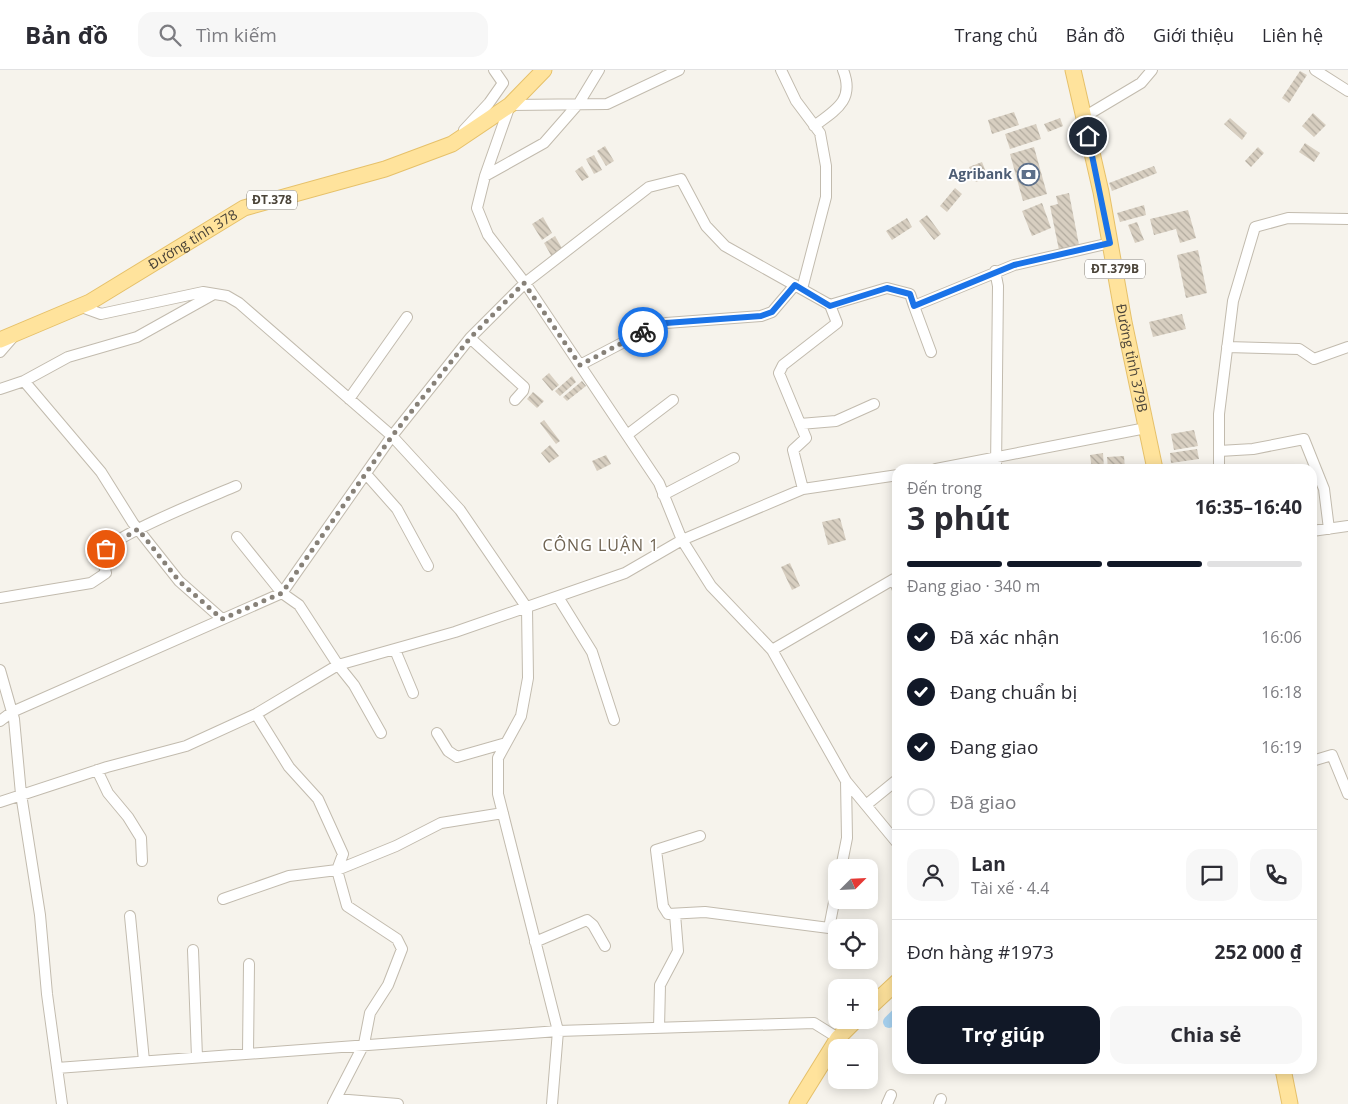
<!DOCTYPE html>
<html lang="vi">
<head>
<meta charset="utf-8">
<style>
  :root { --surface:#fff; --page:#f7f7f7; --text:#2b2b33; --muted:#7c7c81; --line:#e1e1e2; --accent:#111827 }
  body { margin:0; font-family:"Open Sans",sans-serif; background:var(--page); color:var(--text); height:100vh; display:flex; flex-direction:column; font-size:19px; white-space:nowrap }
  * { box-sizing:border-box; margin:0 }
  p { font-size:16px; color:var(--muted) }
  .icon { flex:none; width:28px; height:28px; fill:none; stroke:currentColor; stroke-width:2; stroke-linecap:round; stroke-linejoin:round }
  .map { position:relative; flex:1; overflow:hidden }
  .panel { position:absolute; left:892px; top:394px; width:425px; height:610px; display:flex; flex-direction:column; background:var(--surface); border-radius:15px; box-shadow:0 2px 12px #0003 }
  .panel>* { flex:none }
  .needle { width:32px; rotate:66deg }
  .controls { position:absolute; left:828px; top:789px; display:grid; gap:10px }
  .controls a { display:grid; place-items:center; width:50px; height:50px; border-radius:10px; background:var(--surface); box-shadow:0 2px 12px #0003; font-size:25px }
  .pin { position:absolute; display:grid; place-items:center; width:42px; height:42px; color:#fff; margin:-21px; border:2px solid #fff; border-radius:50%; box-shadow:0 1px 5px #0007 }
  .courier { position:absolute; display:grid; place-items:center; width:50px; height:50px; margin:-25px; border:4px solid #1a73e8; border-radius:50%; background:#fff; color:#222; box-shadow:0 1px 6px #0007 }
  .headline em { font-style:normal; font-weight:700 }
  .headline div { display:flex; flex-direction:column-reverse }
  .headline { display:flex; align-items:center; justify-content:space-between; height:85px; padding:0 15px }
  h1 { font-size:32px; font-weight:700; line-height:38px }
  .bar { display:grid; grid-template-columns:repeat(4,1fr); gap:8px 5px; align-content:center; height:60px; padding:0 15px }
  .bar i { height:6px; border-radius:4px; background:var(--line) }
  .bar .current { background:var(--accent) }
  .bar p { grid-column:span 4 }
  .line { display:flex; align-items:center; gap:12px; padding:0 15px; border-top:1px solid var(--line) }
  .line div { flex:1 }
  .round { display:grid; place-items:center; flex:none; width:52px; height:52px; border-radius:15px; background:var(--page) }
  ol { padding:0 15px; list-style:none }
  li { display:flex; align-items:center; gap:15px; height:55px }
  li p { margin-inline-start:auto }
  li .icon { padding:5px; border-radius:50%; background:var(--accent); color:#fff; stroke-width:4 }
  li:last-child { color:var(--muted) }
  li i { width:28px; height:28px; border:2px solid var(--line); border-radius:50% }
  .cta { display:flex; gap:10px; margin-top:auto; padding:10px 15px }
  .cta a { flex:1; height:58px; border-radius:15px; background:var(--accent); color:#fff; font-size:20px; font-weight:700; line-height:58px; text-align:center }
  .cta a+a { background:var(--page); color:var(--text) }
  header { display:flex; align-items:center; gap:30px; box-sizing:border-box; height:70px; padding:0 25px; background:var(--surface); border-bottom:1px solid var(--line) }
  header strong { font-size:24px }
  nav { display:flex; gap:28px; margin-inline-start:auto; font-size:18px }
  .search { width:350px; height:45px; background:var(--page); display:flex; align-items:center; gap:12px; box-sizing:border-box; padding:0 18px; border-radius:15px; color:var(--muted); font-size:19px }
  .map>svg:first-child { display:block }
</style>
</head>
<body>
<header>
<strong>Bản đồ</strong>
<div class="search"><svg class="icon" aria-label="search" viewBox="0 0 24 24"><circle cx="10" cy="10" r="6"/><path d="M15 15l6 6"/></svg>Tìm kiếm</div>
<nav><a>Trang chủ</a><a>Bản đồ</a><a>Giới thiệu</a><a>Liên hệ</a></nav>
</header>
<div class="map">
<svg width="1348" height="1034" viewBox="0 0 1348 1034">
  <defs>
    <pattern id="building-back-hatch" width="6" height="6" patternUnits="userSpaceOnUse" patternTransform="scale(1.25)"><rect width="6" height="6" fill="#d8cfc1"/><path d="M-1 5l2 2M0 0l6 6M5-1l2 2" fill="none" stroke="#b1aa9e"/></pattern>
  </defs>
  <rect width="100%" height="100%" fill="#f6f3ec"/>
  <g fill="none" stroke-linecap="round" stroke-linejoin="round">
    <path stroke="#a9d4f2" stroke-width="12" d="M889,952l9,-9"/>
  </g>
  <path fill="url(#building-back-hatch)" d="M1300,1l7,4 -18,28 -7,-5z
    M1014,42l5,13 -27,9 -4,-14z
    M1313,43l13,12 -12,12 -12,-11z
    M1060,48l3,8 -15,6 -4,-8z
    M1230,48l17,15 -5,7 -18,-16z
    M1036,54l5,15 -31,10 -5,-15z
    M1305,73l15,10 -6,9 -15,-10z
    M605,76l9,15 -8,5 -9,-15z
    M1034,77l13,47 -24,7 -13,-47z
    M1258,77l6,6 -13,14 -6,-6z
    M594,85l8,15 -8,4 -8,-15z
    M982,92l6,15 -12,5 -7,-15z
    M582,96l7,11 -7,4 -7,-10z
    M1154,96l3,7 -45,18 -3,-8z
    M955,118l7,6 -15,18 -7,-6z
    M1069,123l10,52 -20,5 -9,-44 8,-2 -2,-8z
    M1042,133l9,25 -19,8 -10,-25z
    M1144,135l2,10 -26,7 -3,-9z
    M1188,140l8,28 -16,5 -4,-14 -22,6 -4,-16z
    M927,145l14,19 -7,6 -15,-19z
    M543,147l9,16 -10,7 -10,-16z
    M907,148l5,9 -20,13 -6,-9z
    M1137,152l7,18 -9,3 -7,-18z
    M555,166l8,14 -11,7 -8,-14z
    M1198,180l9,43 -21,5 -9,-43z
    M1182,244l4,15 -33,8 -4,-15z
    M549,303l10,12 -7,6 -10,-12z
    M572,306l4,6 -16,14 -5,-5z
    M582,311l4,5 -19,15 -4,-4z
    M533,322l11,9 -7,7 -10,-9z
    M544,350l16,21 -4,3 -16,-21z
    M1194,360l4,16 -24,4 -3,-16z
    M550,375l9,11 -10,7 -8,-10z
    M1197,379l2,10 -28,4 -1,-10z
    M1103,383l1,16h-12l-2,-14z
    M606,385l5,9 -14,7 -5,-10z
    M1124,386l1,13h-17l-1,-12z
    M840,448l6,22 -18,5 -6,-23z
    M790,493l10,23 -8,4 -11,-23z"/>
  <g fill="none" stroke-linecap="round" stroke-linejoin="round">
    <defs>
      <path id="street" d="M679,0l-72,34 -97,1 -25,71 -8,32 11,27 37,48 134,200 23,57 29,46 61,64 74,131 52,63
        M781,0l15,31 24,32 6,33v31l-24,92
        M1315,0l33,21
        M1084,47l57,-34 11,-13
        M814,56c22,-16 41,-26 29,-56
        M464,60l25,-27 14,-20 -9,-13
        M485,106l59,-33 35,-40 20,-33
        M995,201l3,15 -2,183
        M79,236l22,8 102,-22 24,4 12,7 153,133 68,74 67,98 1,70 -7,38 -23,42v36l60,237 -6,73
        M914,236l17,46
        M470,268l54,49 -1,4 -8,9
        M1227,277l72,2 15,10 34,-12
        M0,282l13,-15
        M580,295l65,-34 21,-8 95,-7 11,-4 23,-27
        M24,311l44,-24 69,-20 77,-43
        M0,319l24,-8 77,91 32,51 46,58 43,38
        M349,329l58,-82
        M800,354l36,-3 38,-17
        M627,365l46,-35
        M1219,381l34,-2 51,-10 20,50 5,40
        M936,399l210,-41
        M1219,399v-55l14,-113 22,-74 33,-9 60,1
        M366,404l31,35 31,57
        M803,419l-10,-39 13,-12 -27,-65 4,-8 54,-42 -7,-18
        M663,425l71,-37
        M1312,461l36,-5
        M237,467l45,56 17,12 39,60 16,20 27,48
        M558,527l34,55 22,68
        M0,528l91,-15 15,-10c-2,-8 -5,-15 -1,-22 11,-17 108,-55 131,-65
        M395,580l18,43
        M772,580l122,-71 4,11
        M0,600l14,49 7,75 19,121 7,79 15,110
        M256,644l33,53 29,32 25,55 -6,16 10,36 50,33 5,10 -14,36 -18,28 -6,31 -31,60
        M0,651l12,-9 270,-119 110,-157 78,-98 55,-55 124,-96 32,-8 25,47 19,20 105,59 57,-17 23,6 4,12 100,-41 96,-22
        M437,663l11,18 9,6 49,-14
        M1312,691l20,-6 16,39
        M97,700l11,23 20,24 13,21 1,23
        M0,732l107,-35 79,-21 70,-32 82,-49 117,-33 170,-59 57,-33 121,-51 95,-14
        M866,735l32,-26
        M700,766l-44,14 7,56 5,8 37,-2 124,16 7,-36
        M841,798l6,-30 -1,-57
        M223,829l66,-23 48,-6 59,-24 45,-23 62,-10
        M130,846l14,145
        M535,872l52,-22 6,5 12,21
        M193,880l4,107
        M659,958l1,-43 18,-34 -3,-37
        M248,983l1,-89
        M57,998l501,-37 256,-8 24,15
        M336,1029l62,5
        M887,1034l4,-9
        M939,1034l2,-5"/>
      <g id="primary">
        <path id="s1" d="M1073,0l28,122 23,130 31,147"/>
        <path id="s2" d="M0,270l90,-38 154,-94 141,-39 67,-25 58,-39 34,-35"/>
        <path d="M869,938l29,-27"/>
        <path d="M1283,999l7,35"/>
        <path d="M797,1034l41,-66 18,-18"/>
      </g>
    </defs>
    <use href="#street" stroke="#c2bbae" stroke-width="12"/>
    <use href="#primary" stroke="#e6c16a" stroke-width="17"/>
    <use href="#street" stroke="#fff" stroke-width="10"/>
    <use href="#primary" stroke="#ffe39c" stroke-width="15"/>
  </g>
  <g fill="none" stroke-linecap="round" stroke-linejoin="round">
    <path stroke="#878178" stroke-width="5" stroke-dasharray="0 9" d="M106,479l32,-20 41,52 43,38 60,-26 110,-157 78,-98 54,-55 56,82 63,-33"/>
    <path stroke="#1a73e8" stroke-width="6" d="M643,262l23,-9 95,-7 11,-4 23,-27 35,21 57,-18 23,6 4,12 100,-41 96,-22 -22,-107"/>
  </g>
  <defs>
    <symbol id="bank-ring" viewBox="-11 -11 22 22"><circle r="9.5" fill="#fff" stroke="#5c6f8a" stroke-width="1.5"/><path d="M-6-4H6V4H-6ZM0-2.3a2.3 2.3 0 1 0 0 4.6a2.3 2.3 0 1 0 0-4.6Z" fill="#5c6f8a"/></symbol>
  </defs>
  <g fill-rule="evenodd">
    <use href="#bank-ring" x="1016" y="92" width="25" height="25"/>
  </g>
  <g text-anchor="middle" stroke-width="4" stroke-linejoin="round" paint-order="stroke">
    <g fill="#fff" stroke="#817c74" stroke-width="1">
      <rect x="247" y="120.5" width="50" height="19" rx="4"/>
      <rect x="1085" y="189.5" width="60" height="19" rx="4"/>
    </g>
    <g font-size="12" font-weight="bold" fill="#4b4439">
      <text x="272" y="134">ĐT.378</text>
      <text x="1115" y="203">ĐT.379B</text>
    </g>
    <g font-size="14" font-weight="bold" fill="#4e5e75" stroke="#fff" text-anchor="end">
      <text x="1012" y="109">Agribank</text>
    </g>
    <g font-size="14" fill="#4b4439" stroke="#fff">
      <text dy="5" stroke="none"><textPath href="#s2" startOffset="218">Đường tỉnh 378</textPath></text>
      <text dy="5" stroke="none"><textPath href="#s1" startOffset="294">Đường tỉnh 379B</textPath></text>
    </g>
    <g font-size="16" letter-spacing="1" fill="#6e6250" stroke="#fff">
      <text x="601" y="481">CÔNG LUẬN 1</text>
    </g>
  </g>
</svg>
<div class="controls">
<a><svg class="needle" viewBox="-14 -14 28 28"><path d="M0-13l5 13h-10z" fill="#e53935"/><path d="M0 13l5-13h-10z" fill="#7c7c81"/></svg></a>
<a><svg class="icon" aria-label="locate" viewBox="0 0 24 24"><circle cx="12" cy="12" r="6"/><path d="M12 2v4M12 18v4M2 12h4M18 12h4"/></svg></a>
<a>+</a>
<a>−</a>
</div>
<div class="pin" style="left:106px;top:479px;background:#ea580c"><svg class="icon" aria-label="bag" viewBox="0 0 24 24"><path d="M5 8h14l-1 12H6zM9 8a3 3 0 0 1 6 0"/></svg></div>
<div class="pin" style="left:1088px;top:66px;background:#1f2937"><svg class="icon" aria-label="home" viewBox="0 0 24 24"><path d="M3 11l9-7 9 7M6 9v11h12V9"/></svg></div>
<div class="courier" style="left:643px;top:262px"><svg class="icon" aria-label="bike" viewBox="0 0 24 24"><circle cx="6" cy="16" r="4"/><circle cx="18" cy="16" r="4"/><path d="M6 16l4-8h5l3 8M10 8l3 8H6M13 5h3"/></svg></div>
<section class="panel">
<div class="headline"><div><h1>3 phút</h1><p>Đến trong</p></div><em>16:35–16:40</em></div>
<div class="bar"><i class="current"></i><i class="current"></i><i class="current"></i><i></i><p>Đang giao · 340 m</p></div>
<ol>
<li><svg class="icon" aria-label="check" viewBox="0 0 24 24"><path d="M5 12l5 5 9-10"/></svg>Đã xác nhận<p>16:06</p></li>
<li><svg class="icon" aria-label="check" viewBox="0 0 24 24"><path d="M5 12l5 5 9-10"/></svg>Đang chuẩn bị<p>16:18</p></li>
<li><svg class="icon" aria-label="check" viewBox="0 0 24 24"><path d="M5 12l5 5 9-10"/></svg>Đang giao<p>16:19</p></li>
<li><i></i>Đã giao</li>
</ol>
<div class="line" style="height:90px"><a class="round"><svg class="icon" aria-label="person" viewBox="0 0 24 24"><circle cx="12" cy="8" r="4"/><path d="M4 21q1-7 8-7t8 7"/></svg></a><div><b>Lan</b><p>Tài xế · 4.4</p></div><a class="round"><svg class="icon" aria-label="chat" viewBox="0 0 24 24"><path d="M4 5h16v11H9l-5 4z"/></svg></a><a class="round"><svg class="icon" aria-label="phone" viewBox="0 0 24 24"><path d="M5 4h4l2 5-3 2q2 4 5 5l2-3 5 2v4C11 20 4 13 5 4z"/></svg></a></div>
<div class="line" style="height:65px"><div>Đơn hàng #1973</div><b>252 000 ₫</b></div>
<div class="cta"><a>Trợ giúp</a><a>Chia sẻ</a></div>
</section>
</div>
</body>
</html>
